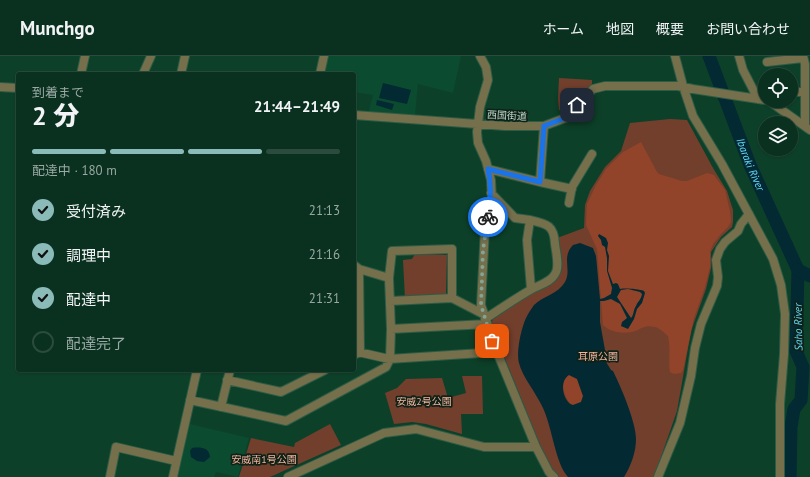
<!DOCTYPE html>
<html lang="ja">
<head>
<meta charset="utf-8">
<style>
  :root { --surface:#0a301f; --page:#133828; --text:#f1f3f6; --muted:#99a9a4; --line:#2a4b3d; --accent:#8bbbb9 }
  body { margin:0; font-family:"PT Sans","Noto Sans JP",sans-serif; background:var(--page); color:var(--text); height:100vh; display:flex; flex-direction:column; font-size:15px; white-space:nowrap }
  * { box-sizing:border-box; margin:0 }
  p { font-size:13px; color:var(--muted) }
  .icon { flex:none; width:22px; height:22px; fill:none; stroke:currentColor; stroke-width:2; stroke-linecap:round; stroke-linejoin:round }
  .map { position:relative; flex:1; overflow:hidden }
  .side { position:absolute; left:16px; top:16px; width:340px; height:300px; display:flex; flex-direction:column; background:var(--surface); border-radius:4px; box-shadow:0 1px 3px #0004,0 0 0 1px var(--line) }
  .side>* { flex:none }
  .controls { position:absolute; left:758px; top:12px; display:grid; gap:8px }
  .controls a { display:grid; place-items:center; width:40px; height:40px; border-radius:50%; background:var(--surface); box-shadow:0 1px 3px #0004,0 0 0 1px var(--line); font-size:20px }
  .pin { position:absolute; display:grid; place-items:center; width:34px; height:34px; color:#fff; margin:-17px; border-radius:8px; box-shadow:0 2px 6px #0006 }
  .courier { position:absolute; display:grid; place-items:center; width:40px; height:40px; margin:-20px; border:3px solid #1a73e8; border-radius:50%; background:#fff; color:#222; box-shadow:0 1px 5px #0007 }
  .overview em { font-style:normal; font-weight:800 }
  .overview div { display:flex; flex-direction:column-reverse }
  .overview { display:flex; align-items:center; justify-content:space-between; height:68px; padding:0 16px }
  h1 { font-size:26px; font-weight:800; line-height:30px }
  .bar { display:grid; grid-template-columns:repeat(4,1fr); gap:6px 4px; align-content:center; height:48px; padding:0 16px }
  .bar i { height:5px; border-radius:3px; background:var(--line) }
  .bar .on { background:var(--accent) }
  .bar p { grid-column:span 4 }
  ol { padding:0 16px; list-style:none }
  li { display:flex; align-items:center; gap:12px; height:44px }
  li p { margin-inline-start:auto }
  li .icon { padding:4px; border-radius:50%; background:var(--accent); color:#111; stroke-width:4 }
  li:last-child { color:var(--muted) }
  li i { width:22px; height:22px; border:2px solid var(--line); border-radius:50% }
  header { display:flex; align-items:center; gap:24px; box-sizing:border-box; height:56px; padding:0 20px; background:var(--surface); border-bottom:1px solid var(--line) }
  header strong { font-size:19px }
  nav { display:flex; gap:22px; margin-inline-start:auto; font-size:14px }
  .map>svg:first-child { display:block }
</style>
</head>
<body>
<header>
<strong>Munchgo</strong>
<nav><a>ホーム</a><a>地図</a><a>概要</a><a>お問い合わせ</a></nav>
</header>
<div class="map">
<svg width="810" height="421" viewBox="0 0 810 421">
  <rect width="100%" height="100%" fill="#0d4029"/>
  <path fill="#0b4b30" d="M326,0h135l-8,37 -35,-9 -3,31 -2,1 -45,-2 5,-19 -19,-3v-18h-31z
    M190,368l59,14 -11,39 -22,-5 -2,5h-36z"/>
  <path fill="#723f2d" d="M559,22l33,2v4l-26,27 -7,-1 -1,-11z
    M670,63l17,1 26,48 14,23 6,19v12l-1,5 -11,10 -10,15v16l-5,21 -15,42 -14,80 -23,66h-96l-12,-17 -53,-131 -1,-6 1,-8 59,-34 5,-43 27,-10 1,-23 5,-14 15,-24 16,-16 9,-28z
    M415,198l32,1 -1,41 -41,3 -2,-39 9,-1z
    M462,320h20l1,38h-22l1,20 -36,-10 -14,-2 -18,2 -9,-31 12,-5 9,-9 36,-1 6,20 18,-5z
    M330,368l11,21 -71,32h-31l12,-39 43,9 1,-4z"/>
  <path fill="#914429" d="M641,86l16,30 2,2 23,7h5l20,-8 7,2 11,15 5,21 1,11 -3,5 -7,7 -8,10 -3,8v15l-5,20 -11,31 -11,52 -2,3 -7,1 -4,-2c-2,-13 1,-22 -2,-36 -4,-3 -8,-8 -13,-9 -12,-3 -14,3 -23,5 -10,2 -22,0 -29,-7l-6,-76 -11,-24 1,-21 9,-19 10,-16 17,-17z
    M569,319l8,4 6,17 -2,6 -8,3 -3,-1c-5,-9 -13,-21 -1,-29z"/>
  <path fill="#032933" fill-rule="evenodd" d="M383,27l28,7 -4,14 -28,-6z
    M377,44l17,4 -2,6 -16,-5z
    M599,178l7,4 2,5 -1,7 2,6 -1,15 5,13 3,-1 2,1 2,5c6,-1 18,0 24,2l1,2 -3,10 -5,6 -3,10 -6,10 -7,-3 1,-4 5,-4 -7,-14 -9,-5 -7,2h-4v21l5,28 -2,7 8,13 2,1c8,16 23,51 23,68 0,13 -5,27 -12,38h-56c-13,-14 -16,-52 -26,-71 -6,-13 -20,-30 -23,-43 -3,-11 2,-34 7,-45 2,-4 5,-9 8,-13 9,-9 24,-11 31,-23 7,-12 -4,-25 8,-37l7,-2 13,5 3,8 4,43 4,-1 7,-4 1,-6 -5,-17v-13l-2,-11 -3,-2 -1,-5 -3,-4zM628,233l12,3 2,2c-1,6 -4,7 -6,12 -3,4 -2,9 -5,12l-14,-21 4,-7zM569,319l8,4 6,17 -2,6 -8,3c-9,-2 -15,-23 -4,-30z
    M192,392c8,-1 17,-1 18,9l-6,5 -7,-1 -6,-4 -1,-6z"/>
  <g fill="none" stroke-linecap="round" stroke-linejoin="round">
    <g stroke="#032933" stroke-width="13">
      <path id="s1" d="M709,0l41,109 48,105 -2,81 7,16 -2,33 -7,9 -3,18 -1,50"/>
      <path d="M798,214l12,6"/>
    </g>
    <defs>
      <path id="minor" d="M480,0l6,11 2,13 -8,27 -3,25 1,11 8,18 5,19 1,20 -7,29 -4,76 16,47 39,95 13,25 5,5
        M675,0l8,30 10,30 29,48 51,95 8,26 4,29 -1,40 -4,50v73
        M739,0l4,14 15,29
        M803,0l2,8v62
        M767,6l36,-4
        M81,18l4,-18
        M143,18l8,-18
        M181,18l4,-18
        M320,18l4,-18
        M0,31l18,1
        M791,36h13
        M769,45l41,29
        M354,59l151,11h39l21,-8 28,-29 12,-3h73l15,3 72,11
        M488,113l52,13 4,-56
        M540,126l32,7
        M491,137l24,25 15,2 -3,20 4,49
        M569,147l3,-16 20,-33
        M354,209l5,4 30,9
        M390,245l62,-3 31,16
        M485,263c15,-10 31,-21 47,-30 7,-4 19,-7 23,-15 5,-7 1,-21 0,-30 -1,-19 -8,-20 -25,-24
        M391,273l96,-5
        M354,295l35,8 108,-7
        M356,298l4,-2 -1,-83
        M227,324l54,12 44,-22
        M190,344l96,21 100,-54 4,-8 1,-30 -2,-51 3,-27 60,-2v49
        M221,351l9,-37
        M110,421l6,-30 60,14
        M173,421l24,-107
        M288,421l96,-44 32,-4 68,18h52
        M658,421l22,-54 11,-47 4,-28 6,-24 16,-38 1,-9 -2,-17 4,-11 5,-7 13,-11 3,-7 8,-10"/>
    </defs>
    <use href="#minor" stroke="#2d5c46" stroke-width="10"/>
    <use href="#minor" stroke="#756f4c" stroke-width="8"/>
  </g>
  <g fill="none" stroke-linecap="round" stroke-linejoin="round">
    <path stroke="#82a493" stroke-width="4" stroke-dasharray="0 7.2" d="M488,161l-5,33 -2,55 11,36"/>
    <path stroke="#1a73e8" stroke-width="5" d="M488,161c3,-17 4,-31 0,-48l52,13 4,-56 21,-8 12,-13"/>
  </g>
  <g text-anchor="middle" stroke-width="3.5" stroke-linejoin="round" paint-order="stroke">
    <g font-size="10" fill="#c1dacc" stroke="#0e2218">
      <text transform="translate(507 59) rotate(3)" y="4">西国街道</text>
    </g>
    <g font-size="10" fill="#f5b29b" stroke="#0e2218">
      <text x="598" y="304">耳原公園</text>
      <text x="424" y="349">安威2号公園</text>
      <text x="264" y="407">安威南1号公園</text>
    </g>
    <g font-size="11" font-style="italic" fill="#65d8f9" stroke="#0e2218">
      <text dy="4" stroke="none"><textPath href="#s1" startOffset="116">Ibaraki River</textPath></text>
      <text transform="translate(798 271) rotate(-91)" y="4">Saho River</text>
    </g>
  </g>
</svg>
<div class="controls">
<a><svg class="icon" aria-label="locate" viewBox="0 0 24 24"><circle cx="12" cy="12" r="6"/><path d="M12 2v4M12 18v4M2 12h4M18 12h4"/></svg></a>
<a><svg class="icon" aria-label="layers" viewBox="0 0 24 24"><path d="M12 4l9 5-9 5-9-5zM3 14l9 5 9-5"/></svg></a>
</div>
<div class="pin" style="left:492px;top:285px;background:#ea580c"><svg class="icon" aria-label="bag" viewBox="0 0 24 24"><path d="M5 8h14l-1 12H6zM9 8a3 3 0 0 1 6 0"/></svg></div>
<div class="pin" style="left:577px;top:49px;background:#1f2937"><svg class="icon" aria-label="home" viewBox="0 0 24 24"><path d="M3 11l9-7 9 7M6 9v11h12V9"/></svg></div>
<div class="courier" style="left:488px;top:161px"><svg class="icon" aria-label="bike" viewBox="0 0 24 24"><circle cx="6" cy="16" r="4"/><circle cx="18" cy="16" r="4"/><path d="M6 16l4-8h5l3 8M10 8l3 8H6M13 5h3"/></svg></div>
<section class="side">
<div class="overview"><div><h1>2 分</h1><p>到着まで</p></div><em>21:44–21:49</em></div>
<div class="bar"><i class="on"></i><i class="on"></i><i class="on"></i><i></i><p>配達中 · 180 m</p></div>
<ol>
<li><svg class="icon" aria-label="check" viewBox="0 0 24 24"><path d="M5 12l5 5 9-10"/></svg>受付済み<p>21:13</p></li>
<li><svg class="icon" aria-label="check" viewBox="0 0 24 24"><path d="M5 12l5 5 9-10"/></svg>調理中<p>21:16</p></li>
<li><svg class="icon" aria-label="check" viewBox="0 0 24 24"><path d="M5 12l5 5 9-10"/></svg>配達中<p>21:31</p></li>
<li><i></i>配達完了</li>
</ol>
</section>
</div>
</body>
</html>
